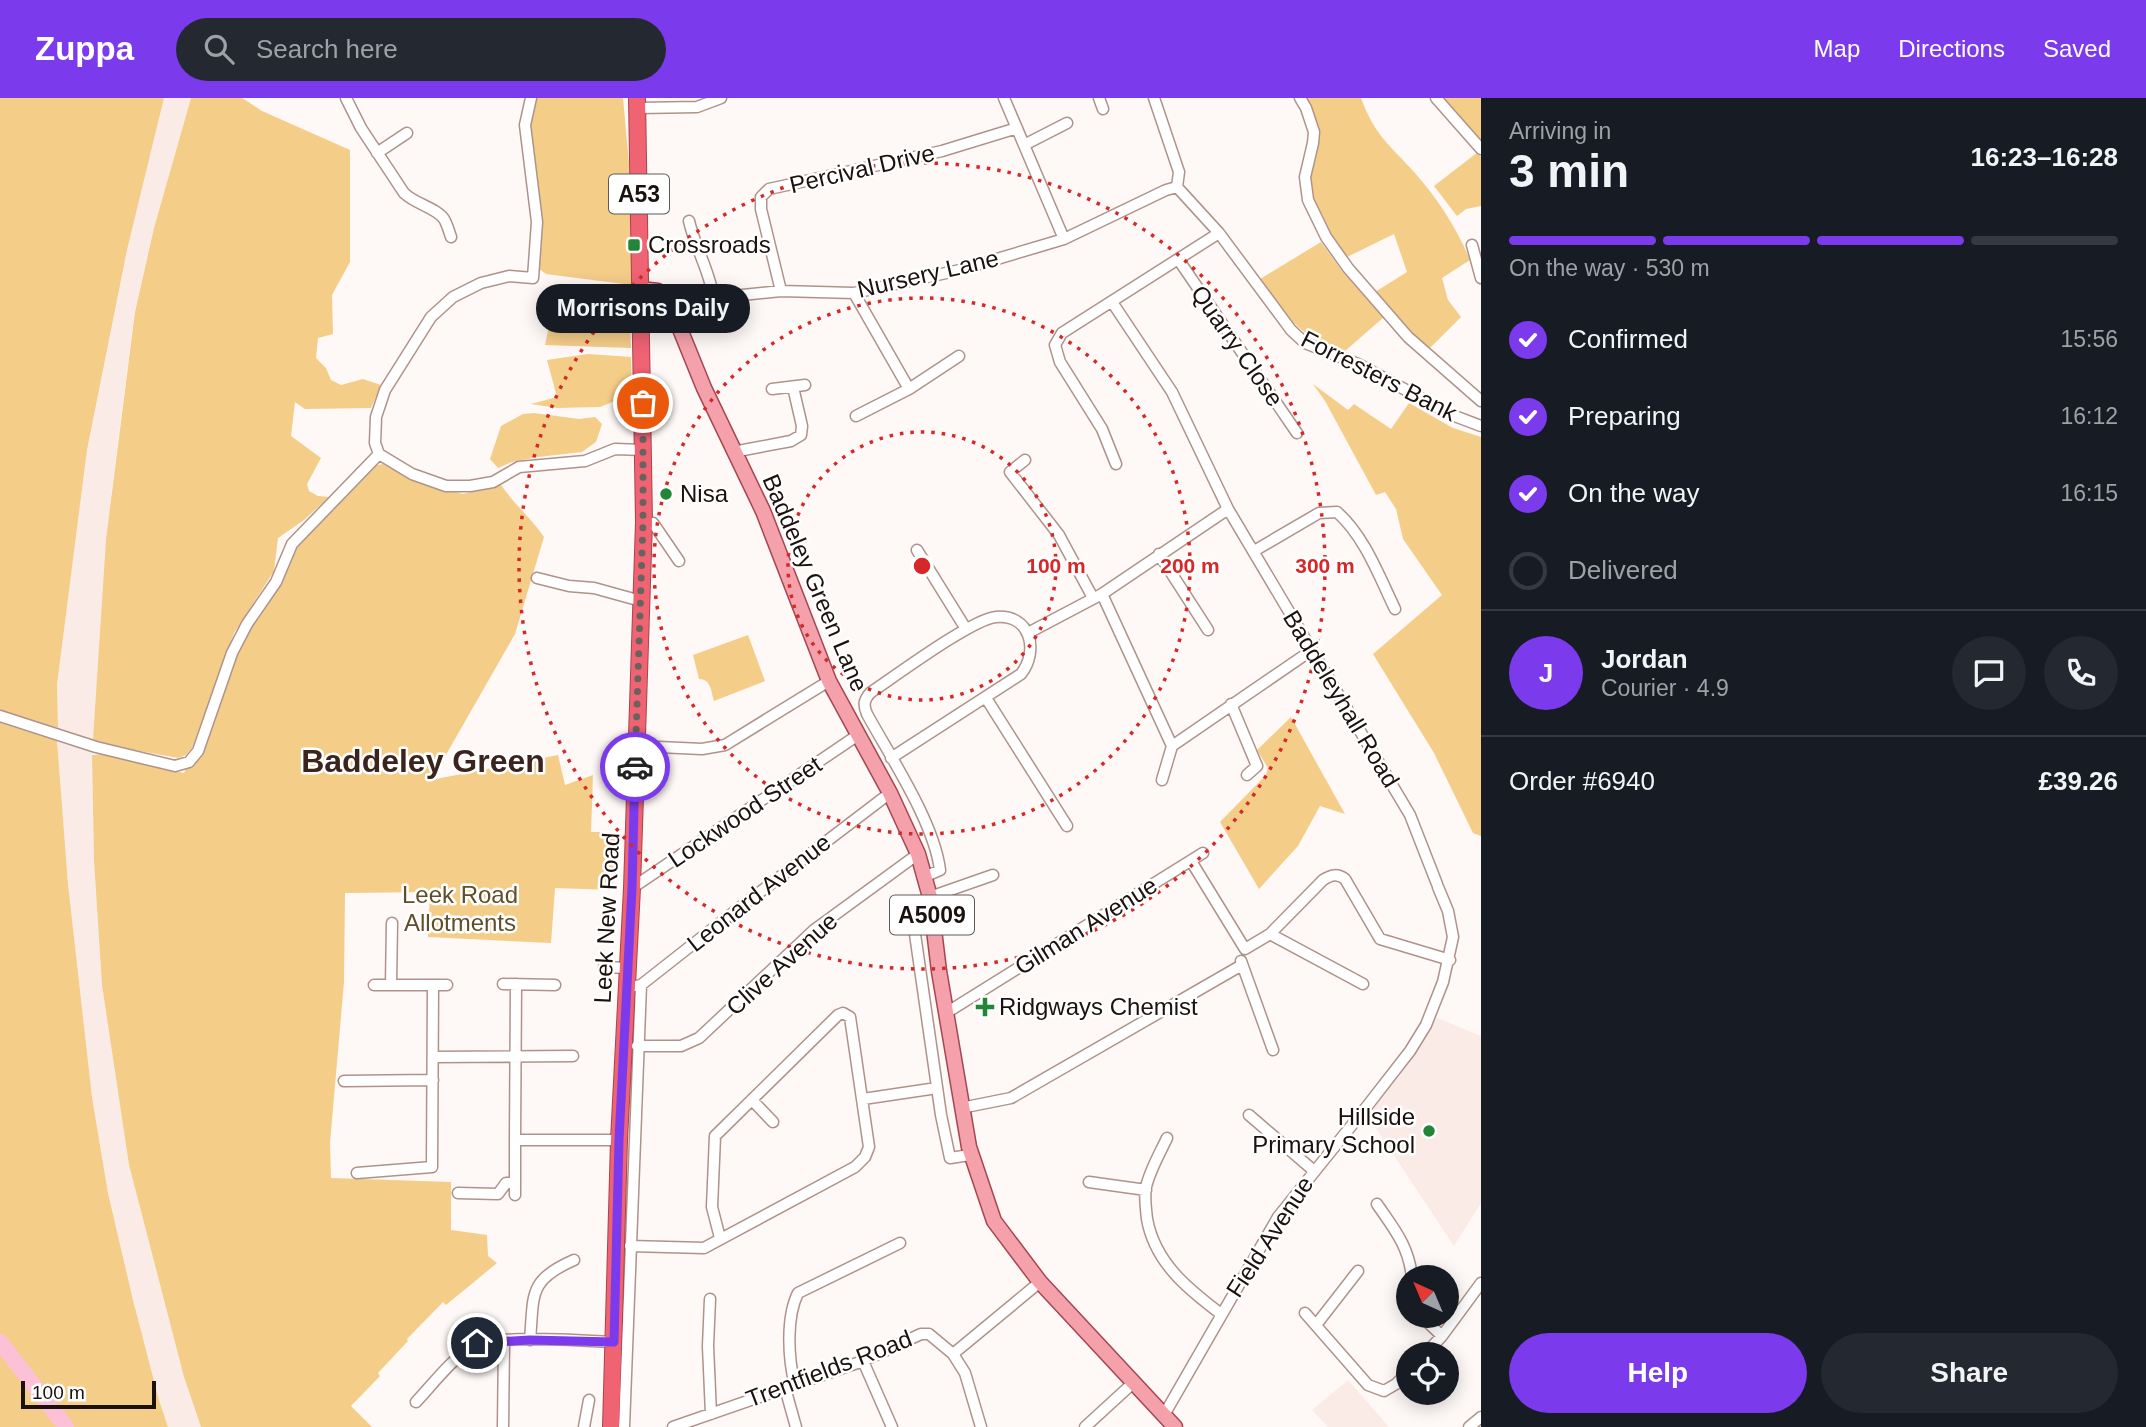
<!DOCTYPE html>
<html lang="en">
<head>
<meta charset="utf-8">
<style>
  :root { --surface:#171b24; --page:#242831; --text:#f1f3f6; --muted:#9ea1a6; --line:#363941; --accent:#7c3aed }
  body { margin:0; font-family:Arial,sans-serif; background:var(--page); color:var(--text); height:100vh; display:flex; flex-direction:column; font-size:26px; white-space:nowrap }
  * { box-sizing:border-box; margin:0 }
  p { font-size:23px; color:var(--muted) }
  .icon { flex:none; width:38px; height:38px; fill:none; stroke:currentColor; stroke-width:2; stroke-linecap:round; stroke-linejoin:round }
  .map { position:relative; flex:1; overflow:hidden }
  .drawer { display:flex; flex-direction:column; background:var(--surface); width:665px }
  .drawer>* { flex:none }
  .needle { width:46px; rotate:316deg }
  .controls { position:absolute; left:1396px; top:1167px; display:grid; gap:14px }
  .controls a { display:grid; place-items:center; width:63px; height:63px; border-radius:50%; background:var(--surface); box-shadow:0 4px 18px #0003; font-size:35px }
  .scale { position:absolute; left:21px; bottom:18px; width:135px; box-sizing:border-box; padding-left:7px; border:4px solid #1b110e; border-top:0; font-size:19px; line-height:24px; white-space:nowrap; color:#1b110e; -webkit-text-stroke:5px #fff; paint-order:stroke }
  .pin { position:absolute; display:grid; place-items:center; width:60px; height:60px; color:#fff; margin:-30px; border:4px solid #fff; border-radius:50%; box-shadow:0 2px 7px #0007 }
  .courier { position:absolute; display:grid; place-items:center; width:70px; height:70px; margin:-35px; border:5px solid #7c3aed; border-radius:50%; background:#fff; color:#222; box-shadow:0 2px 9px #0007 }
  .bubble { position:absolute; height:49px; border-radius:24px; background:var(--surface); box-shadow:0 4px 18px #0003; font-size:23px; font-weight:600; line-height:49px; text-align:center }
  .headline em { font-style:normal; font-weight:600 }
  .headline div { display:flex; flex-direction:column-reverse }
  .headline { display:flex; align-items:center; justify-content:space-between; height:119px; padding:0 28px }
  h1 { font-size:46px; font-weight:600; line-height:52px }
  .bar { display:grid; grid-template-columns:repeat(4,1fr); gap:10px 7px; align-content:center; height:84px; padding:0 28px }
  .bar i { height:9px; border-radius:5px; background:var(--line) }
  .bar .current { background:var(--accent) }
  .bar p { grid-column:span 4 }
  .line { display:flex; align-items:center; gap:18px; padding:0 28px; border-top:2px solid var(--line) }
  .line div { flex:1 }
  .round { display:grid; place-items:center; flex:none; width:74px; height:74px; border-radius:37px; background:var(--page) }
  ol { padding:0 28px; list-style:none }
  li { display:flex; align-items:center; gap:21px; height:77px }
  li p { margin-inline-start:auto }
  li .icon { padding:7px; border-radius:50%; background:var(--accent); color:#fff; stroke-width:4 }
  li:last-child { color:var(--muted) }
  li i { width:38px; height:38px; border:4px solid var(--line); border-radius:50% }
  .action { display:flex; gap:14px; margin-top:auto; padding:14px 28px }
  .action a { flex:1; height:80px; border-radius:42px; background:var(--accent); color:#fff; font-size:28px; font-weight:600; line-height:80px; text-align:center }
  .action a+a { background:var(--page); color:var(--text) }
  header { display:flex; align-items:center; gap:42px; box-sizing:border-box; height:98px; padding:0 35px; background:var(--accent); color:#fff }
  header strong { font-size:33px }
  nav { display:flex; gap:38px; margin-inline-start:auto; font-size:24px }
  .search { width:490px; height:63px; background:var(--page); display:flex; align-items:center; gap:18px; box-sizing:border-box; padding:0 24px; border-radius:38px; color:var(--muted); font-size:26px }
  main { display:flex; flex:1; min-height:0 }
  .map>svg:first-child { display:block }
</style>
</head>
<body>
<header>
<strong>Zuppa</strong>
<div class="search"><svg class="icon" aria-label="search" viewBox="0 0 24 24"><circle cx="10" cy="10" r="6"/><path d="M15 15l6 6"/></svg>Search here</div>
<nav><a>Map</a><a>Directions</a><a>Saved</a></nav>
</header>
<main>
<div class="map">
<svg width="1481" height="1329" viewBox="0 0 1481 1329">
  <rect width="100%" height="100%" fill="#fef8f6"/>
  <path fill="#fbebe6" d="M164,0h27l-37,130 -19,83 -14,105 -15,123 -14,216 2,106 8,124 27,180 55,212 17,50h-33l-9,-27 -26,-100 -25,-107 -16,-96 -24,-213 -10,-131 -1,-68 30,-235 40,-200z
    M1435,919l46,19v167l-27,43 -87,-131 44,-58z
    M1348,1282l41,47h-61l-16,-17z"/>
  <path fill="#f4cd89" d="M0,0h164l-37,152 -40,200 -30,235 1,43 -58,-17z
    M191,0h51l20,13 88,39v112l-18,33 1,39 -15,4 -2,20 10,10 5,12 10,5 22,-6 18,6 -10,23 -66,1 -10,-7 -4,34 30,22 -14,26 2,7 9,5 11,1 -25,23 -26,18 -4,33 -40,62 -42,115 -6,7 -8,3 -82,-15 -3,-4 13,-200 29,-227 19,-84z
    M534,0h89l8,87v100l-85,-11 -7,-5 -11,-144z
    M1304,0h57c14,38 28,46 54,75 22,25 42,55 55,87l-28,18 6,22 13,17 -32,32 -20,-16 -34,-41 32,-20 -13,-38 -47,23 -18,-23 -16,-34 -5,-29 10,-28z
    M1440,0h41v46z
    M1478,54l3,5v49l-15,3 -9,7 -23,-30z
    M1321,144l21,29 42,46 -39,34c-47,-14 -57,-33 -85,-72z
    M558,187l71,9 2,54 -86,-3z
    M588,256l43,3 1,37 -32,13 -43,1 -26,-4 26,-7 -10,-37z
    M1313,286l35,26 6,-6 37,25 18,-26 44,25 28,9v399l-8,-3 -39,-80 -61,-99 69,-59 -39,-56 -7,-30 -11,-17 -9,3 -51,-94z
    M534,315l45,6 16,-2 7,7 -6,18 -14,10 -44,5 -26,5 -14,6 -8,-9 11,-33 22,-12z
    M383,366l38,19 42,11 38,-9c13,19 30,33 43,52l-29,97 -76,133 -3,12 122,-24 7,30 28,-10 -2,57h24l-2,58 -58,-2 -4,55 -123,-6 2,-45 -85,1 -1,89 -14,161 1,35 120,4v48l36,5 1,21 9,7 -51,42 -3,-3 -36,37 1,2 -30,32 2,3 -29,30 21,21h-171l-17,-50 -55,-212 -27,-180 -8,-124 -2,-106 12,-1 80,19 65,-146 27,-35 16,-36 15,-23 56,-54 10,-13z
    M748,537l17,46 -51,20c-3,-10 -3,-22 -15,-22l-6,-24z
    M1291,619l54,97 -25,-8 -22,40 -39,43 -39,-67 46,-47 2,-7 -11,-18z
    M0,624l57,18 11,144 24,213 16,96 25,107 26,100 9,27h-168z"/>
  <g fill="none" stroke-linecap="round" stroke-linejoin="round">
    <path stroke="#fcc1d7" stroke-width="16" d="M0,1244l66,85"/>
    <defs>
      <path id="minor" d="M346,0l15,30 43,65c11,11 33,15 40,26 3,5 5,12 7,18
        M531,0l-6,27 12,97 -4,56 -24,-2 -28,7 -28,14 -22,20 -46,73 -9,27 -1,26 4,11 33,20 34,12h24l23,-4 26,-15 66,-6 30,-12 28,1
        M1004,0l60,141
        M1099,0l4,11
        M1154,0l25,74 -2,15
        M1300,0l6,10 8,24 -1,11 -8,34 3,23 18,37 22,31 60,69 73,64
        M1436,0l45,51
        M638,10l59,-1 24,-9
        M1024,47l43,-22
        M377,55l30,-20
        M1177,89l42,46 72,97 14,13 53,21 94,51 29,11
        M689,123c6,26 20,49 24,74
        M1472,147l9,33
        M1178,161l119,174
        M781,193l-20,-82v-12l8,-8 173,-38 75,-23
        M854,195l55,96
        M1112,204l60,90 56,117 182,306 27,69
        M671,209l3,-8 6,-4 53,1 48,-5 73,2 106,-23 104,-31 102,-49 11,-3
        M772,291l33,-4
        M856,318l53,-27 50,-33
        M733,354l58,-11 10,-6 1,-9 -9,-39
        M1025,362l-15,12 49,63 34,63
        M1116,366l-14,-35 -42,-67 -5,-17 7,-12 157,-100
        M644,424l9,1 26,38
        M917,452l49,79
        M1254,453l65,-38 18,-1c28,25 42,64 58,97
        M1159,456l49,76
        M537,480l32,8 25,2 47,13
        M1102,496l70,152 140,-96
        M1028,535l74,-39 126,-85
        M986,600l81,128
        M1231,606l26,62 -10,9
        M0,618l96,31 79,19 14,-4 9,-11 34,-98 15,-29 29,-42 16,-38 87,-90
        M636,648l66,3 23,-4 104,-64
        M891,660l130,-84c18,-23 10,-60 -25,-57 -24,2 -102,60 -126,76 -6,7 -7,12 -3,21 24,44 67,108 73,156l-16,7
        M1162,682l10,-34
        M1191,763l54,88
        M632,790l226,-153
        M1270,836l93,50
        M1245,851l25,-15 53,-54c8,-5 14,-7 22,-1l35,60 70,21
        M1241,863l32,89
        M604,869l24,1
        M503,886l52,1
        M516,886l-1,156h104
        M374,887h73
        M391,887l1,-62
        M636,888l5,-1 98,-77 151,-115
        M946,915l257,-160
        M637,948h44l18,-8 115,-108 104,-76
        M433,959l140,-1
        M344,983l89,-1
        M863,1001l74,-11
        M752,1002l21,22
        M961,1010l50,-10 231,-133
        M1249,1017l64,55
        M1167,1040c-7,15 -17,32 -21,49 -2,10 0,22 1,32 8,44 41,70 74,95
        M970,1057l-20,3 -9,-43 -29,-202 18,-16 63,-22
        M357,1075l75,-6 1,-182
        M1089,1084l57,8
        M458,1095l40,1 8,-11h9
        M515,1097v-55
        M1377,1106c17,25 32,42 35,74
        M630,1148l74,2 151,-81 10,-10 4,-10 -19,-130 -7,-4 -5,2 -123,121 -3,71 8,31
        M710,1201l-2,47 3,68
        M1305,1215l63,72 16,6 12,-7 13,-13
        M1421,1218l21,20
        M1316,1227l42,-54
        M530,1242c4,-46 -2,-60 44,-80
        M953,1256l12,19 16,54
        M1425,1256l17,-18 39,-53
        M863,1263l29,66
        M795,1287c-7,-26 -9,-68 3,-92l102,-50
        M785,1290l11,39
        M416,1304c16,-17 38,-46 58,-56 21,-12 112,-5 140,-4
        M1164,1317l114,-198 90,-112 42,-54 16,-26 17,-43 10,-45 -5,-26 -10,-24
        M503,1329l1,-86
        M584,1329l5,-27
        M624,1329l17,-442
        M673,1329l190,-66 58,-27h8l24,20 87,-72
        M1085,1329l48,-44
        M1469,1329l12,-10"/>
      <path id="major" d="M640,191l18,2 9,6 37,91 59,123 66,170 61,112 28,61 12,43 9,74 30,176 25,74 46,61 135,145
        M640,213l28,-6"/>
      <path id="highway" d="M611,1329l8,-287 13,-252 12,-366 -7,-424"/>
    </defs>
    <use href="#minor" stroke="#af938a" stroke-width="13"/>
    <use href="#major" stroke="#a54650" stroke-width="17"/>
    <use href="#highway" stroke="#a54650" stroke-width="18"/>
    <use href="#minor" stroke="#fff" stroke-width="10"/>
    <use href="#major" stroke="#f5a1ab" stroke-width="14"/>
    <use href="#highway" stroke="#ef6373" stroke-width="16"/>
  </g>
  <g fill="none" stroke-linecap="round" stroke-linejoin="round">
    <path stroke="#6a625f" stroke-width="7" stroke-dasharray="0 12.6" d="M635,669l8,-245v-119"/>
    <path stroke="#7c3aed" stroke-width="9" d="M477,1245l53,-3 84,2 5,-202 13,-252 3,-121"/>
  </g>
  <g fill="none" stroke="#d62828" stroke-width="3.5" stroke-dasharray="3.5 7">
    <circle cx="922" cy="468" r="134"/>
    <circle cx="922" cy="468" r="268"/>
    <circle cx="922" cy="468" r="403"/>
  </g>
  <g fill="#238538" stroke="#fff" stroke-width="2.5">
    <rect x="627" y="140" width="14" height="14" rx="3.5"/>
    <circle cx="666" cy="396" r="7"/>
    <path d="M981.5 898.5h7v7h7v7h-7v7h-7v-7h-7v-7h7z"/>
    <circle cx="1429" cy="1033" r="7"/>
  </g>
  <g text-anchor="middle" stroke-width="5" stroke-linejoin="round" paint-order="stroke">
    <g fill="#fff" stroke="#5f5856" stroke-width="2">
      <rect x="609" y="76.5" width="60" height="39" rx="5"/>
      <rect x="890" y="797.5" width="84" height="39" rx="5"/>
    </g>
    <g font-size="23" font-weight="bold" fill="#1b110e">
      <text x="639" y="104">A53</text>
      <text x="932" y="825">A5009</text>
    </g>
    <g font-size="24" fill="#1b110e" stroke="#fff">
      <text transform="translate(862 71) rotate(-13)" y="8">Percival Drive</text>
      <text transform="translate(928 176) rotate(-13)" y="8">Nursery Lane</text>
      <text transform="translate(1237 248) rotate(55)" y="8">Quarry Close</text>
      <text transform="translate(1379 278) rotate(27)" y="8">Forresters Bank</text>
      <text transform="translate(815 485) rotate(67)" y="8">Baddeley Green Lane</text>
      <text transform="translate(1341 601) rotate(59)" y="8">Baddeleyhall Road</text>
      <text transform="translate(745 714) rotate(-34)" y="8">Lockwood Street</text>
      <text transform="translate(759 795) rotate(-38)" y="8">Leonard Avenue</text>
      <text transform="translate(607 820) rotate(-87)" y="8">Leek New Road</text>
      <text transform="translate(1086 828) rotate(-32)" y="8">Gilman Avenue</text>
      <text transform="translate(782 866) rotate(-42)" y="8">Clive Avenue</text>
      <text transform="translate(1270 1139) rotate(-57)" y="8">Field Avenue</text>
      <text transform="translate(829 1271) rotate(-21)" y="8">Trentfields Road</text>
    </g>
    <g font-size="24" fill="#1b110e" stroke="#fff" text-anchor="start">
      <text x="648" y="155">Crossroads</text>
      <text x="680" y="404">Nisa</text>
      <text x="999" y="917">Ridgways Chemist</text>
      <text x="1415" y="1027" text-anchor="end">Hillside<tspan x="1415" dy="28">Primary School</tspan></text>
    </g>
    <g font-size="24" fill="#614d27" stroke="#fff">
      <text x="460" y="805">Leek Road<tspan x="460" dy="28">Allotments</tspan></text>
    </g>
    <g font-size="32" font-weight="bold" fill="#3b241d" stroke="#fff">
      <text x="423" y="674">Baddeley Green</text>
    </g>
  </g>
  <circle cx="922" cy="468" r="10" fill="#d62828" stroke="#fff" stroke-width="3.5"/>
  <g font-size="21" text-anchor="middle" font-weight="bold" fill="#d62828" stroke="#fff" stroke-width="5" stroke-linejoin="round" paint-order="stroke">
    <text x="1056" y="475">100 m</text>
    <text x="1190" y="475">200 m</text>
    <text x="1325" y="475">300 m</text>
  </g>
</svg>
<div class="controls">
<a><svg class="needle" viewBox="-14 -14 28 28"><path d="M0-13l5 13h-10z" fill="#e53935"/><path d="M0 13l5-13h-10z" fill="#9ea1a6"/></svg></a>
<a><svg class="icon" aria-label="locate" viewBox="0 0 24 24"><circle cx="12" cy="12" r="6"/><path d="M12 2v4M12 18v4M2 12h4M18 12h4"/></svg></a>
</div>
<div class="scale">100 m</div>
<div class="pin" style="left:643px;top:305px;background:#ea580c"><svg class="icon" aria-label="bag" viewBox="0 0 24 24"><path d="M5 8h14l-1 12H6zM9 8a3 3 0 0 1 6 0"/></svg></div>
<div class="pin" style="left:477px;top:1245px;background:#1f2937"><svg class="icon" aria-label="home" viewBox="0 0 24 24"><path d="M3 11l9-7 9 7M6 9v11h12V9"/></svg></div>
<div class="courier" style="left:635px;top:669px"><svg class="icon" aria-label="car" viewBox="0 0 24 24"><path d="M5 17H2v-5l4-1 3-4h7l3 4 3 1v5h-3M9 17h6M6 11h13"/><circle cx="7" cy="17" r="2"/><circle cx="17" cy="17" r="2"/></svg></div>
<div class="bubble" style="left:536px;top:186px;width:214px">Morrisons Daily</div>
</div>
<section class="drawer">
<div class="headline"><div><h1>3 min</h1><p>Arriving in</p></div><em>16:23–16:28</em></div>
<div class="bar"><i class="current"></i><i class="current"></i><i class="current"></i><i></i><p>On the way · 530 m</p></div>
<ol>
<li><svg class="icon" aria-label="check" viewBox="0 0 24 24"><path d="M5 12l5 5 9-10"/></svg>Confirmed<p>15:56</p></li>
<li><svg class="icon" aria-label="check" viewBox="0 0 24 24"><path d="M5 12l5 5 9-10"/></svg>Preparing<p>16:12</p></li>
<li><svg class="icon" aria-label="check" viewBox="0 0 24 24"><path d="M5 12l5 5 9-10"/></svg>On the way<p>16:15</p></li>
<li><i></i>Delivered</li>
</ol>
<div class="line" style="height:126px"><b class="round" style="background:var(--accent);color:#fff">J</b><div><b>Jordan</b><p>Courier · 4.9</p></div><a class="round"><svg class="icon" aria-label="chat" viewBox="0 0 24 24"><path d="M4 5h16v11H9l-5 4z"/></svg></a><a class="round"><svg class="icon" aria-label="phone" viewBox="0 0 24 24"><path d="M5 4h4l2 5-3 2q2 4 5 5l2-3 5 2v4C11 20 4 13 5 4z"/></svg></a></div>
<div class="line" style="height:91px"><div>Order #6940</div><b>£39.26</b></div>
<div class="action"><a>Help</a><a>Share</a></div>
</section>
</main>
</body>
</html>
